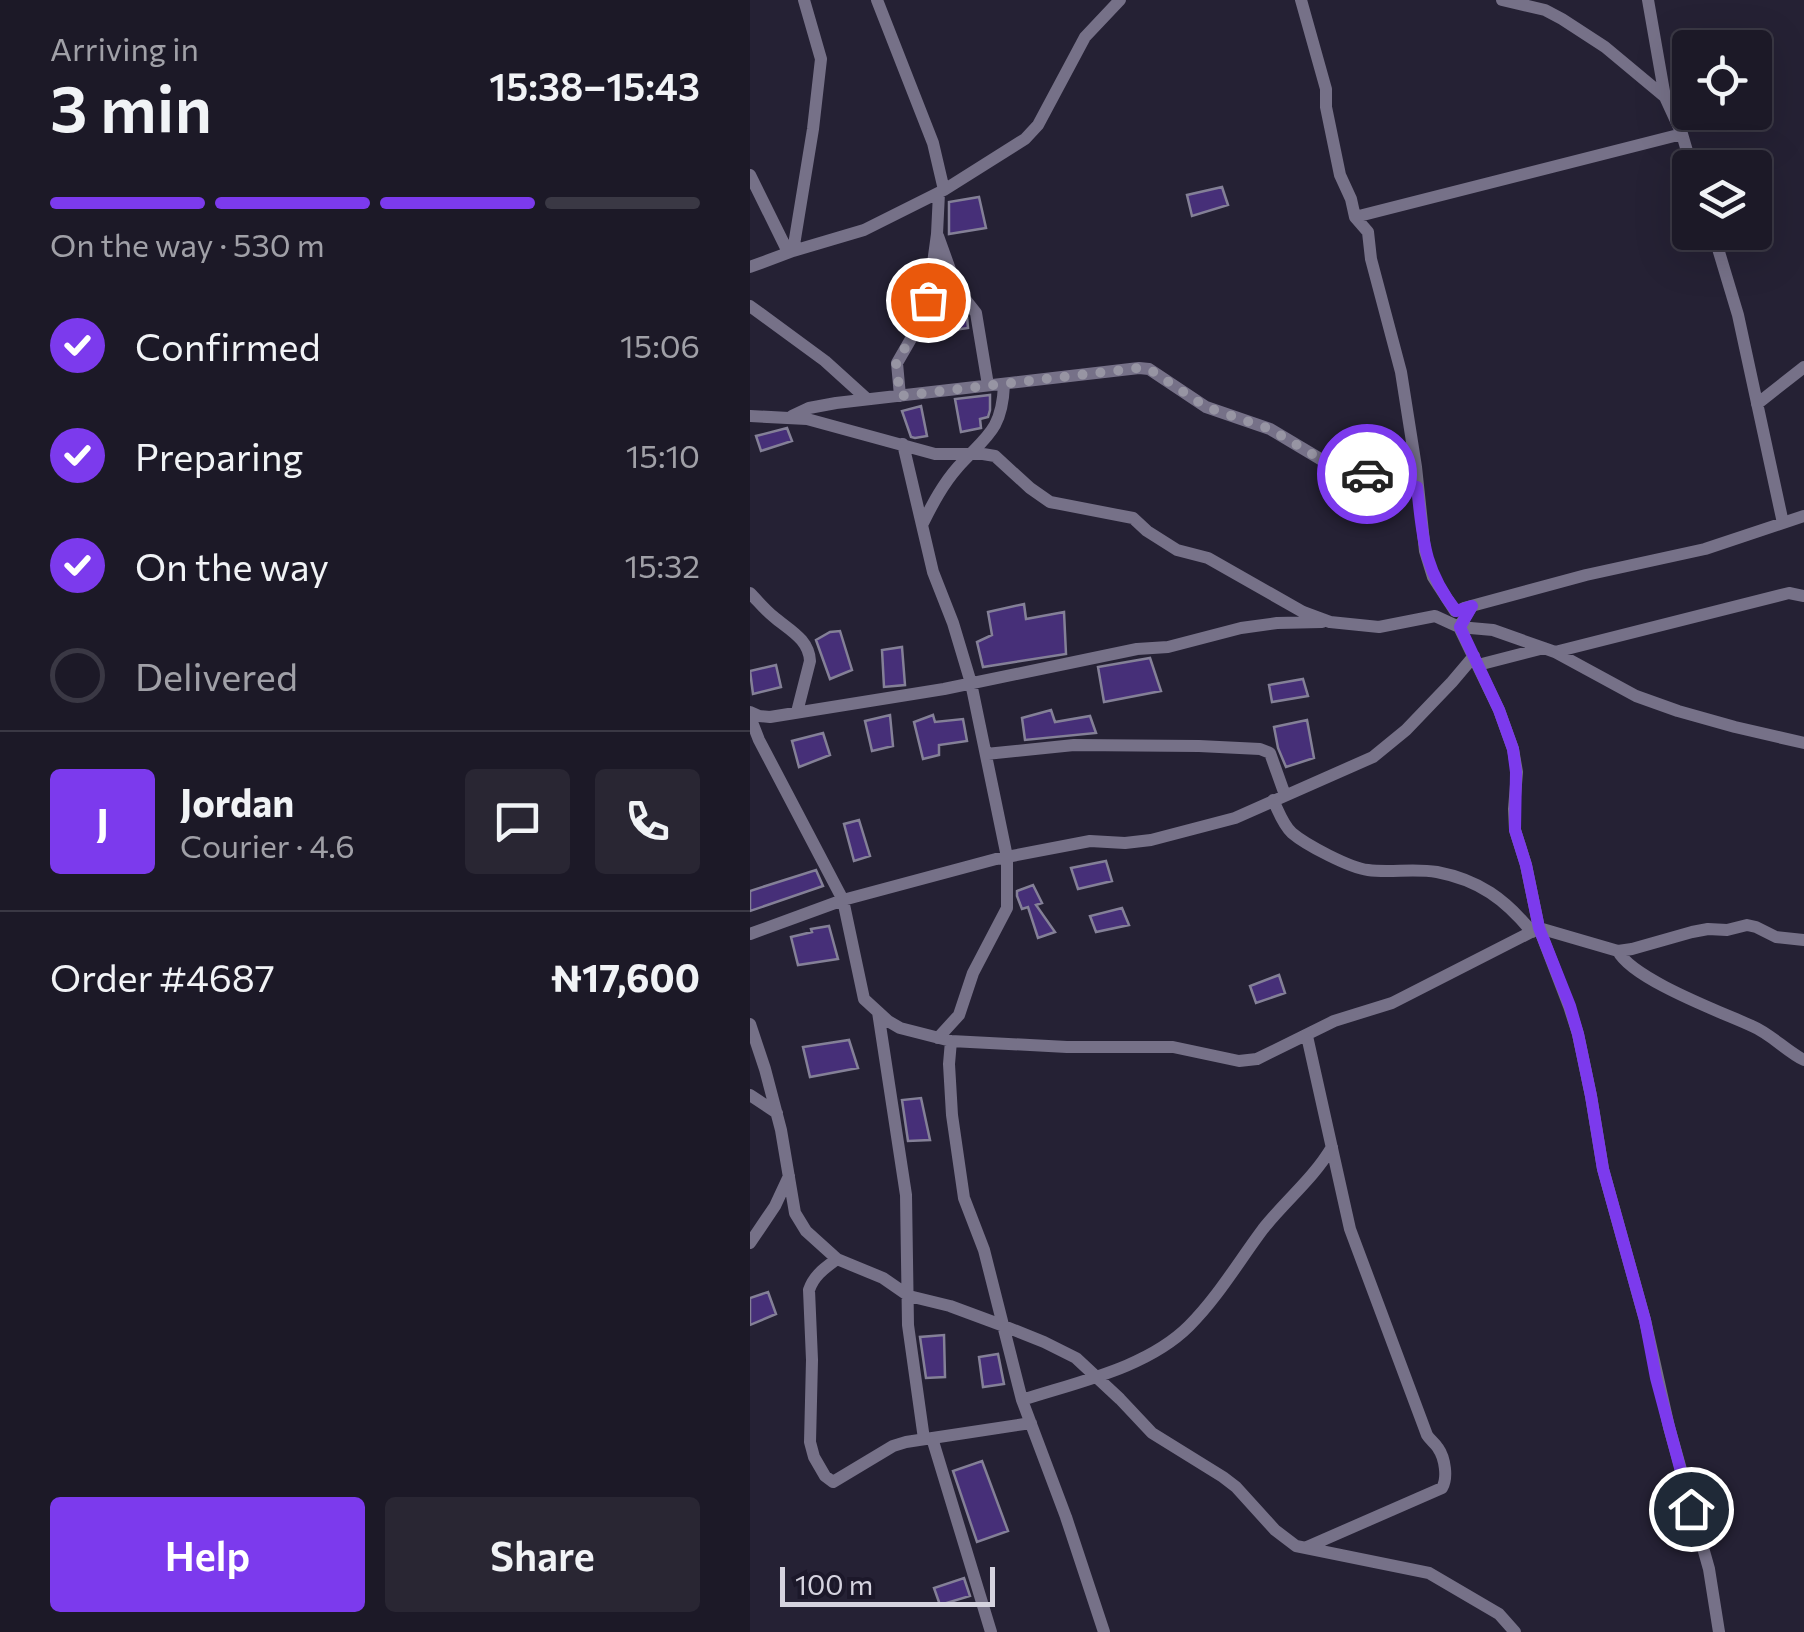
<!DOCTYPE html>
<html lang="en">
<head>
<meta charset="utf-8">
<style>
  :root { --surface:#1c1927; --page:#292633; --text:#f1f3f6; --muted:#a0a0a7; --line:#3a3844; --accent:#7c3aed }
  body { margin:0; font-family:Commissioner,sans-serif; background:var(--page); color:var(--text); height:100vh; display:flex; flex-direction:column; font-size:38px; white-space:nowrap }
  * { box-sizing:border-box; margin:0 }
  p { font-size:32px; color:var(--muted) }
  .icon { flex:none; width:55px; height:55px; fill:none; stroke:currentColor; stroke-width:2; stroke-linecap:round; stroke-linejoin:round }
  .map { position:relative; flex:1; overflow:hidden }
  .details { display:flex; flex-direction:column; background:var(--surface); width:750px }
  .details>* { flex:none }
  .tools { position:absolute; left:922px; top:30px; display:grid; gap:20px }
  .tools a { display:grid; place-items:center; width:100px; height:100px; border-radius:10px; background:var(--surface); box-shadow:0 10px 40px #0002,0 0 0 2px var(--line); font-size:50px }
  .scale { position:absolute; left:30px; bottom:25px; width:215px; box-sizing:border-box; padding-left:10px; border:5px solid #d5d3df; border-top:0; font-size:28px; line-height:35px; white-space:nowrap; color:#d5d3df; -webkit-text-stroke:8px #1c182a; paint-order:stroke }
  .pin { position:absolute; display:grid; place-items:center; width:85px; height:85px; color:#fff; margin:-42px; border:5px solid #fff; border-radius:50%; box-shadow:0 2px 10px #0007 }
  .courier { position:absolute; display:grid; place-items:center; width:100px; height:100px; margin:-50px; border:8px solid #7c3aed; border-radius:50%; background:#fff; color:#222; box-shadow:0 2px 12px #0007 }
  .summary em { font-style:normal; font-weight:600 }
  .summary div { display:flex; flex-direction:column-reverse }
  .summary { display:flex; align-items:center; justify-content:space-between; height:170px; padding:0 50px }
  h1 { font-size:65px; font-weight:600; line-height:75px }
  .bar { display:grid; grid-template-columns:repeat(4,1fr); gap:15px 10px; align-content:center; height:120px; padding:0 50px }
  .bar i { height:12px; border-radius:8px; background:var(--line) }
  .bar .selected { background:var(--accent) }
  .bar p { grid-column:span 4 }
  .line { display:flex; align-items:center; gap:25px; padding:0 50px; border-top:2px solid var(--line) }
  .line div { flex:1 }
  .round { display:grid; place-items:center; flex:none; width:105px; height:105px; border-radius:10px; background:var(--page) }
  ol { padding:0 50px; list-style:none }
  li { display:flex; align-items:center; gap:30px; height:110px }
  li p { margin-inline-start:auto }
  li .icon { padding:10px; border-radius:50%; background:var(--accent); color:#fff; stroke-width:4 }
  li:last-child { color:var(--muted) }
  li i { width:55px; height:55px; border:5px solid var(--line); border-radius:50% }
  .cta { display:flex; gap:20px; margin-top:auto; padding:20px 50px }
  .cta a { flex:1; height:115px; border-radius:10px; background:var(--accent); color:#fff; font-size:40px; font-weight:600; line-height:115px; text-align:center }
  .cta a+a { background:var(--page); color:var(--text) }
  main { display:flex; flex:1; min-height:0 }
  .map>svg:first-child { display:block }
</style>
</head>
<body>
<main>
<section class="details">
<div class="summary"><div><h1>3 min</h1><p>Arriving in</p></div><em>15:38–15:43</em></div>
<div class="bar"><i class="selected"></i><i class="selected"></i><i class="selected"></i><i></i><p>On the way · 530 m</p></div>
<ol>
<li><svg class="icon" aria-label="check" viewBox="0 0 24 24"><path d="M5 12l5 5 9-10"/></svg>Confirmed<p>15:06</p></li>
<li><svg class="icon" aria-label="check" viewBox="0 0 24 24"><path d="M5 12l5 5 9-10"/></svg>Preparing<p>15:10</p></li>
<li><svg class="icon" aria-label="check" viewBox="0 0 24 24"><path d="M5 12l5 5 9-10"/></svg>On the way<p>15:32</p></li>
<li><i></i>Delivered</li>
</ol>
<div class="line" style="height:180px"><b class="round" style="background:var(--accent);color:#fff">J</b><div><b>Jordan</b><p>Courier · 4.6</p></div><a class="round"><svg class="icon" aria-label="chat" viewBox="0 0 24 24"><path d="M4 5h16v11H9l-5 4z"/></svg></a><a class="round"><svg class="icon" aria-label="phone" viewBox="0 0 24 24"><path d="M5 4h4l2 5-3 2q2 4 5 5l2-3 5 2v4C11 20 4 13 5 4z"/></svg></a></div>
<div class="line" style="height:130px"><div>Order #4687</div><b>₦17,600</b></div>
<div class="cta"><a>Help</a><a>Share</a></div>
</section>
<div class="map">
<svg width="1054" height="1632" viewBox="0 0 1054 1632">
  <rect width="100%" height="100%" fill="#252134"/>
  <path fill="#462f78" stroke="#848097" stroke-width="2.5" d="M472,187l6,18 -36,11 -5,-21z
    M229,197l7,31 -37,6v-32z
    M211,310l6,7 1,11 -28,4v-21z
    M240,395v15l-2,7 -8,2 1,9 -20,4 -6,-33z
    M171,406l6,30 -12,2 -4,-1 -9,-26z
    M37,428l5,13 -31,10 -5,-15z
    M274,604l2,15 38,-7 2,42 -83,13 -6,-25 15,-7 -4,-23z
    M90,631l12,39 -22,9 -14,-39 14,-8z
    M152,647l3,38 -21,2 -2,-37z
    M400,658l11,33 -57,11 -6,-35z
    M26,665l5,22 -28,7 -3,-23z
    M553,679l5,17 -36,6 -3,-17z
    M301,710l4,12 35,-6 6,17 -71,7 -3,-22z
    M140,715l3,31 -21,5 -7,-30z
    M183,715l2,7 28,-3 4,22 -28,4v10l-16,4 -9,-37z
    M557,720l7,38 -28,9 -8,-19 -4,-21z
    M73,733l7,22 -31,12 -7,-26z
    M109,820l11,36 -16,5 -10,-37z
    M356,861l6,20 -34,8 -7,-21z
    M66,870l7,16 -73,25v-20z
    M283,885l9,18 -6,2 19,27 -17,6 -10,-31 -6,2 -5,-13v-5z
    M372,908l7,17 -33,7 -6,-16z
    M79,926l9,33 -40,6 -7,-28 21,-5 -1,-3z
    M529,975l6,18 -29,10 -6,-17z
    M99,1040l9,28 -48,9 -7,-30z
    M171,1098l9,42 -22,1 -6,-41z
    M18,1292l8,22 -26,11v-27z
    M194,1335l1,42 -19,1 -6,-41z
    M248,1354l6,30 -21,3 -4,-30z
    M232,1461l26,70 -31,11 -24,-71z
    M214,1578l6,18 -30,9 -6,-17z"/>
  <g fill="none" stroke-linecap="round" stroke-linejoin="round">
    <path stroke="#767188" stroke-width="12" d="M127,0l56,143 11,47
      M551,0l25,89v18l14,68 11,24 4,18 13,15 3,27 30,113 15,95 9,84 8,26 22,34
      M752,0l43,10 17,9 43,28 60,50
      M898,0l17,97 17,37 10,34
      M0,175l38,77
      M605,217l327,-83
      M963,232l25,83 45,208
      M188,236l19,53 19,24 12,72
      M43,251l20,-122 8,-70 -17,-59
      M0,267l43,-16 71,-21 80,-40 81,-51 13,-14 47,-88 35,-37
      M0,306l75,55 42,38
      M150,396l-3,-33 15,-26 16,-37 9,-66 2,-41
      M1007,404l47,-37
      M0,416l57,3 128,35h48l12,2 35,32 20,14 83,16 14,13 30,19 31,8 95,54 27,10 49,5 56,-11 24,11 34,3 62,22 81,44 42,15 57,16 69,16
      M42,416l17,-8 27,-5 303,-35 10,1 57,38 64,22 52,31 95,27
      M153,444l30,128 20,51 18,60 36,174v51l-34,65 -14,42 -21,23
      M173,523c10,-20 20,-39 35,-56 28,-31 44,-36 46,-82
      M0,593c8,8 15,17 24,24 15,13 35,22 36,44l-13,51
      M722,606l-13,21 40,83 14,39 4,23 -3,37 1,21 11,35 13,63 30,78 9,28 13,62 12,73 42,151 24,107 40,142 10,63
      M714,608l122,-33 119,-26 99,-33
      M805,652l234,-59 15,3
      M728,665l66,-17
      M0,712l9,4 11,1 174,-28 193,-40 31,-2 73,-19 36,-5 45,-1
      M0,717l9,23 84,160 21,99 24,22 12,7 51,13 116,6h106l66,14 18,-2 77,-38 58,-18 147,-75 79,23 14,-2 60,-17 16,-3 19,1 20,-5 9,2 20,10 28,3
      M236,754l88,-9 125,1 61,3 10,4 15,42
      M523,800c5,10 10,25 19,33 14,12 58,35 76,37 22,3 46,-2 69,2 42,8 68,27 95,60
      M0,934l93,-34 153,-41 94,-18 35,2 26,-3 84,-22 138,-61 33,-27 46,-48 22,-26
      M868,951c14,28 103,61 134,75 19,8 34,25 52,34
      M128,1012l28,183 2,130 16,114
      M0,1024l15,45 16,61 14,83 11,18 31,28 46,19 26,18 41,10 54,20 40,16 32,16 44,41 32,34 71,44 13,10 39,43 21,16 133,27 70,41 16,18
      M201,1041l-2,23 3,51 12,83 20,52 38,150 44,117 38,115
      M0,1095l27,18
      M0,1243l25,-37 14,-30
      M87,1259c-12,9 -23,16 -28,31l3,70 -2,82 4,15 11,19 8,6 60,-36 13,-4 125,-19
      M272,1400c55,-18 125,-32 167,-74 29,-29 50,-65 74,-97 23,-29 50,-50 69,-82
      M182,1438l59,194
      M557,1547l135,-59c6,-10 3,-30 -4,-40 -3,-5 -8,-8 -11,-13l-77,-206 -43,-193"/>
  </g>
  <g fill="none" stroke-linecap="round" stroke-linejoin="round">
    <path stroke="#9795a3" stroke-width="10" stroke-dasharray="0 18" d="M178,300l-16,37 -16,25 4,34 239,-28 10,1 57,38 64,22 52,31 45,14"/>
    <path stroke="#7c3aed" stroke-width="12" d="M617,474l50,13c6,52 6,81 39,124l16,-5 -12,21 39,83 14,39 3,23 -1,58 11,35 13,63 31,78 8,28 13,62 12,73 42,151 11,58 35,131"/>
  </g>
</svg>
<div class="tools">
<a><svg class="icon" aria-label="locate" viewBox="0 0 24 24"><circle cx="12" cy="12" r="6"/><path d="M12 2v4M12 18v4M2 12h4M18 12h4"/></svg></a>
<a><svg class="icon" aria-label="layers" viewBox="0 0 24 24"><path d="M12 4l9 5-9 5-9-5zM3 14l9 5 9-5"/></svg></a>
</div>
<div class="scale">100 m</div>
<div class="pin" style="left:178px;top:300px;background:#ea580c"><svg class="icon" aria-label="bag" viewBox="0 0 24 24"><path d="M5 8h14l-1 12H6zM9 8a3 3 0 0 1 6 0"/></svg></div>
<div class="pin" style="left:941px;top:1509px;background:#1f2937"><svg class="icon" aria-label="home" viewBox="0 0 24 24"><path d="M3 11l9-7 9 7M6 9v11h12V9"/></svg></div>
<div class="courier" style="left:617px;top:474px"><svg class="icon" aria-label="car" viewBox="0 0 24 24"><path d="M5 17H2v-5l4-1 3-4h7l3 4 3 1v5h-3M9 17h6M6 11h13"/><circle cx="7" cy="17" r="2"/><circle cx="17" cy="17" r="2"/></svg></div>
</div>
</main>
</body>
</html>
